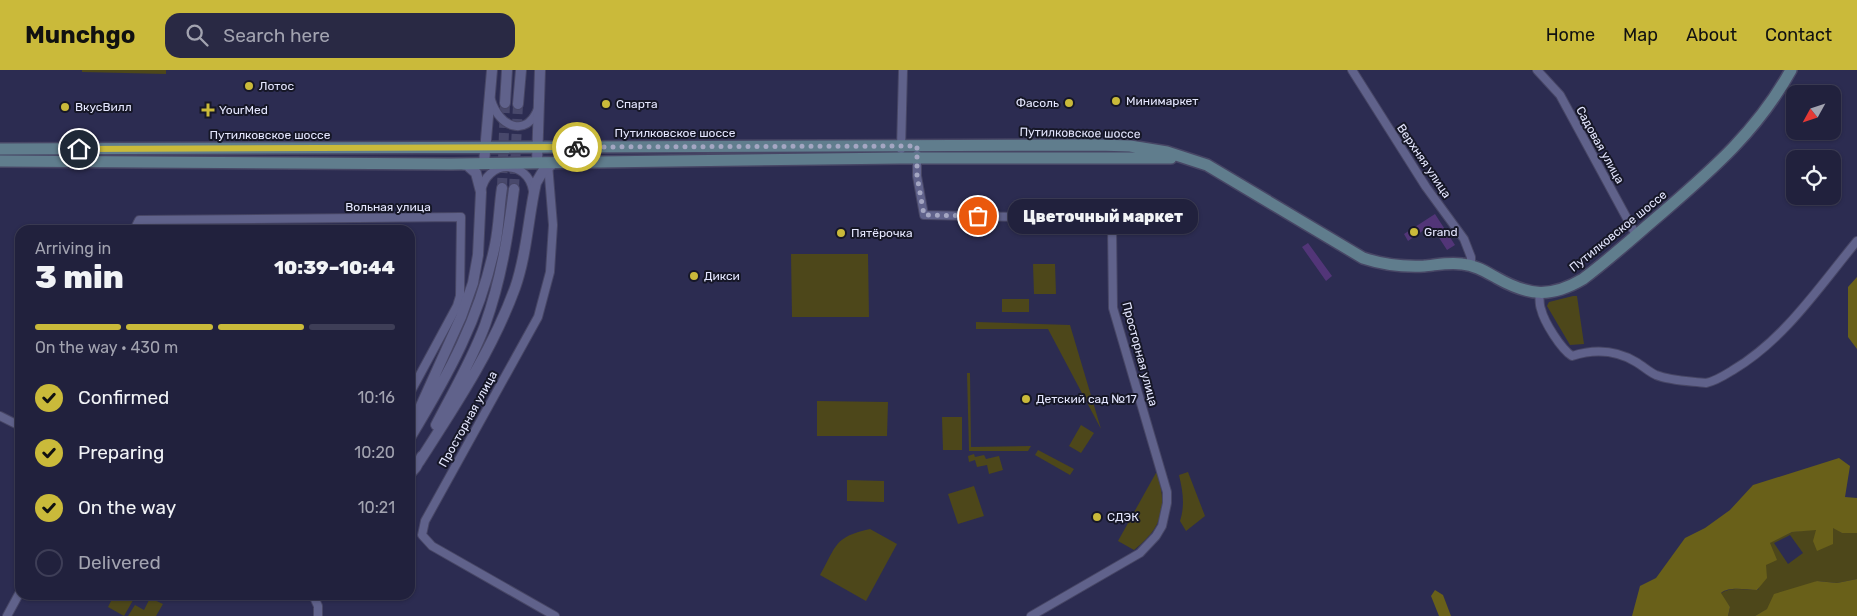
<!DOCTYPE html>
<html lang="en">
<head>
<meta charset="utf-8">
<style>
  :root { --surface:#21213d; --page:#292944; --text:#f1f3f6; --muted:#a2a3b0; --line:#3e3e57; --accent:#caba3a }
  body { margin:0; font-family:Rubik,sans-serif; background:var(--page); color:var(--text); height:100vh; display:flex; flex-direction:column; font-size:19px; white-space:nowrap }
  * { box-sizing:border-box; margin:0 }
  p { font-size:16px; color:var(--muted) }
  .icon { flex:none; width:28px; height:28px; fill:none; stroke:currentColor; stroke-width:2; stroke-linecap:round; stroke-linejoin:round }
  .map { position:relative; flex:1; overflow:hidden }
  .side { position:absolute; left:15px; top:155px; width:400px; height:375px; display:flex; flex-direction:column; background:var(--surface); border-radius:15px; box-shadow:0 1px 4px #0004,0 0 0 1px var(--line) }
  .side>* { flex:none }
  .needle { width:32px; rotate:230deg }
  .buttons { position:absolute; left:1786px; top:15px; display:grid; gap:10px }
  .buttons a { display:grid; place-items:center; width:55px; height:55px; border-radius:10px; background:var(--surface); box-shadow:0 1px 4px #0004,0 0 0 1px var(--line); font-size:25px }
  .pin { position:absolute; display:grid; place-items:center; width:42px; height:42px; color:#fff; margin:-21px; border:2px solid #fff; border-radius:50%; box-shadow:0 1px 5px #0007 }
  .courier { position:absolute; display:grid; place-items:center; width:50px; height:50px; margin:-25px; border:4px solid #caba3a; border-radius:50%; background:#fff; color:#222; box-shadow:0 1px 6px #0007 }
  .bubble { position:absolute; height:35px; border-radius:15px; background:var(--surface); box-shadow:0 1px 4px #0004,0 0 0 1px var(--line); font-size:16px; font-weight:800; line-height:35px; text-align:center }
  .overview em { font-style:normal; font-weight:800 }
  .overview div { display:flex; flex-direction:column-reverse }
  .overview { display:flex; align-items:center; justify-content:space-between; height:85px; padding:0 20px }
  h1 { font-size:32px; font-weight:800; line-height:38px }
  .bar { display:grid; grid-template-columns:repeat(4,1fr); gap:8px 5px; align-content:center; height:60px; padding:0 20px }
  .bar i { height:6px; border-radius:4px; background:var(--line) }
  .bar .selected { background:var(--accent) }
  .bar p { grid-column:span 4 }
  ol { padding:0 20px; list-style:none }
  li { display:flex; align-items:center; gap:15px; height:55px }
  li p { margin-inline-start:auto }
  li .icon { padding:5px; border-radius:50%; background:var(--accent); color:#111; stroke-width:4 }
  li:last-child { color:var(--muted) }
  li i { width:28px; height:28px; border:2px solid var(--line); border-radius:50% }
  header { display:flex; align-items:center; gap:30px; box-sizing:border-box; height:70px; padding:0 25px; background:var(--accent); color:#111 }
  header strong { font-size:24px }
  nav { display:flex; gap:28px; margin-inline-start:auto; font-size:18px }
  .search { width:350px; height:45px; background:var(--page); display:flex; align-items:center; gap:12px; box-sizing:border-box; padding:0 18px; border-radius:15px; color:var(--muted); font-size:19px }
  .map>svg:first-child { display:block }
</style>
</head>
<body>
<header>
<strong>Munchgo</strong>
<div class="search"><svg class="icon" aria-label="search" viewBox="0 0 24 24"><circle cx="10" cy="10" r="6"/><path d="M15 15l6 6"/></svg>Search here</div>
<nav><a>Home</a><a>Map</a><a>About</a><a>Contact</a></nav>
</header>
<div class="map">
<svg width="1857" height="546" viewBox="0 0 1857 546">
  <rect width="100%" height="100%" fill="#2c2c51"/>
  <path fill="#4d471a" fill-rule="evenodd" d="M82,0h84v4l-84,-2z
    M791,184h77l1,63h-77z
    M1033,194h22l1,30h-22z
    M1573,226h4l7,48 -14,1 -23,-39 2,-4z
    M1002,229h27v13h-27z
    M976,252l94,3 31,104 -53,-100h-72z
    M967,303h3l1,74 60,-1 -3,5h-59z
    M817,331l71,1 -1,34h-70z
    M942,347h20v33h-19z
    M1081,355l13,8 -13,20 -12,-7z
    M1038,380l36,19 -4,6 -35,-20z
    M974,384l1,3 9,-2 2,4 13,-3 4,14 -14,4 -2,-9 -10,2 -2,-7 -6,2 -1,-6z
    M1157,401c10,36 7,55 -23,79l-16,-9z
    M1188,402l17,44 -19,15 -6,-10c5,-16 3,-29 -1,-46z
    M847,410l37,1v21l-37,-1z
    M974,416l10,30 -26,8 -10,-30z
    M1833,457l9,6h15v46l-20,4 -20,-2 -62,35h-27l2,-9 -10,-13c10,-8 26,-4 38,-4l8,-25 3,-22 23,-11zM1790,465l13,18 -15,11 -14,-21z
    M870,459l27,15 -31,57 -46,-26c17,-30 14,-38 50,-46z
    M114,525h22l-12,21 -16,-9z
    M150,528l13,6 -7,12h-28l7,-11 9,5z"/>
  <path fill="#696019" d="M1857,207v72l-9,-12v-50z
    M1839,388l11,8 -5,31 12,1v35h-15l-9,-5v16l-16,7 -4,-10 3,-11 -24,2 -22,11 7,17 -11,5 1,13 -10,12c-11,0 -27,-4 -36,3l9,14 -2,9h-96l8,-30 16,-8 29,-40 20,-10 25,-18 23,-25z
    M1857,509v37h-102l12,-7 7,-15 43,-13 20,2z
    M1435,520l8,5 8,21h-12l-8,-20z"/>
  <path fill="#523578" d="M1435,144l20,31 -8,5 -13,-20h-10l-16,11 -4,-7z
    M1308,173l24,33 -6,5 -24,-34z"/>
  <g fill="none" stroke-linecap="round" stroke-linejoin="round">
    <path stroke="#48486b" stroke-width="10" stroke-dasharray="10 5" stroke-linecap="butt" d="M502,118l3,-85
      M514,119l4,-85"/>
    <defs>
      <path id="minor" d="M1352,0l74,117 38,52 7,18v9
        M1537,0l23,25 76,140
        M491,30c8,27 35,38 47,9
        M901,79l2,-79
        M917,85v21l7,39 95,2c9,5 18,6 27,0h54l6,2 6,8 1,81 54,184v11l-5,23 -6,10 -16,17 -109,63
        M548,94l5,61 -3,47 -12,45 -113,204 -3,14 10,11 123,70
        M481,122c5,-33 47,-33 52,-1
        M134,160l5,-10 322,-3 -1,79 -3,10 -47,87
        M1539,223c1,5 0,12 2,16 3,13 20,40 31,47 22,-7 44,-6 64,6 7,4 13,10 20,13 15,6 34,6 50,8 10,-2 19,-8 27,-13 52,-31 86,-83 124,-129
        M0,346l20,10
        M313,525l5,11v10
        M7,546l13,-24"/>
      <path id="tertiary" d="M505,33l2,-33
        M518,34l3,-34
        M484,93l8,-93
        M537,93l3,-93
        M436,355c17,-33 36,-65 49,-100 16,-45 23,-89 29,-136
        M410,360l51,-113 12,-34 5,-28 3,-63 -5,-19 -9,-8 -5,-1
        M410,368c38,-63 70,-120 85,-193 4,-18 4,-38 7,-57
        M419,392c36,-56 73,-111 96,-174 12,-34 13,-70 21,-105l7,-12 12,-9
        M410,404l6,-7 6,-11"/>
      <path id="secondary" d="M0,79l1098,-4 32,1 37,6 40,13 156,93c21,7 39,9 61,8 12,-1 25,-4 38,-2 13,1 24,8 35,14 32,18 54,20 86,1 28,-21 53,-44 79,-66 51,-44 96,-83 129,-143
        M0,91l451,3 449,-6h271"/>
    </defs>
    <use href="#minor" stroke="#474665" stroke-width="10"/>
    <use href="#tertiary" stroke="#474665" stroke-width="12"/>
    <use href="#secondary" stroke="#474665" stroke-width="14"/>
    <use href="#minor" stroke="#60628b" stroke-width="8"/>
    <use href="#tertiary" stroke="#60628b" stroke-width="10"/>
    <use href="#secondary" stroke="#607d8d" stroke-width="11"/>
  </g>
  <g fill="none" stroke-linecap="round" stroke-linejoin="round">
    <path stroke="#a4a6c2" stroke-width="5" stroke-dasharray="0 9" d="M577,77l340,-1v30l7,39 54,1"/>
    <path stroke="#caba3a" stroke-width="6" d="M79,79l498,-2"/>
  </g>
  <g fill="#caba3a" stroke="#161727" stroke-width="2">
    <circle cx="249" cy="16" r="5"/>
    <circle cx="1116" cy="31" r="5"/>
    <circle cx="1069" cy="33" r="5"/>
    <circle cx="606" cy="34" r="5"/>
    <circle cx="65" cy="37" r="5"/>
    <path d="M205.5 32.5h5v5h5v5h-5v5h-5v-5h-5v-5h5z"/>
    <circle cx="1414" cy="162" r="5"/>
    <circle cx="841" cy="163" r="5"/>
    <circle cx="694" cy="206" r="5"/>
    <circle cx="1026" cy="329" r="5"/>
    <circle cx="1097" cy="447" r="5"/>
  </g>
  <g text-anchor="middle" stroke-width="4" stroke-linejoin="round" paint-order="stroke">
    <g font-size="12" fill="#e5e7ff" stroke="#161727" text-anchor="start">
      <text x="259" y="20">Лотос</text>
      <text x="1126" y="35">Минимаркет</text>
      <text x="1059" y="37" text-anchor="end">Фасоль</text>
      <text x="616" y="38">Спарта</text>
      <text x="75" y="41">ВкусВилл</text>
      <text x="219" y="44">YourMed</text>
      <text x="1424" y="166">Grand</text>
      <text x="851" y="167">Пятёрочка</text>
      <text x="704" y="210">Дикси</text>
      <text x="1036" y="333">Детский сад №17</text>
      <text x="1107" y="451">СДЭК</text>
    </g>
    <g font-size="12" fill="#e5e7ff" stroke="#161727">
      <text x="675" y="67">Путилковское шоссе</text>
      <text transform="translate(1080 63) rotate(1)" y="4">Путилковское шоссе</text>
      <text x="270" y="69">Путилковское шоссе</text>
      <text transform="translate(1600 75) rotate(61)" y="4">Садовая улица</text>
      <text transform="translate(1424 91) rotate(56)" y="4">Верхняя улица</text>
      <text x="388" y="141">Вольная улица</text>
      <text transform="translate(1618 161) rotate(-39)" y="4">Путилковское шоссе</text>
      <text transform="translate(1140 284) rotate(75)" y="4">Просторная улица</text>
      <text transform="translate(468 349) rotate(-61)" y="4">Просторная улица</text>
    </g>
  </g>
</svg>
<div class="buttons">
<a><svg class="needle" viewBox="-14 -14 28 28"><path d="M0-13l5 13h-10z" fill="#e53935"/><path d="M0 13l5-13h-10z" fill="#a2a3b0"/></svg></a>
<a><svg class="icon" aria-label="locate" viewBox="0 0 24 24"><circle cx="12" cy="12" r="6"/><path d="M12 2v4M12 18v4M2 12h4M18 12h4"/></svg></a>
</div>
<div class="pin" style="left:978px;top:146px;background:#ea580c"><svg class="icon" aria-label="bag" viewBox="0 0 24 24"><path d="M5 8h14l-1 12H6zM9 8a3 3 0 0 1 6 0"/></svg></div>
<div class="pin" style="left:79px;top:79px;background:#1f2937"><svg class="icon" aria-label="home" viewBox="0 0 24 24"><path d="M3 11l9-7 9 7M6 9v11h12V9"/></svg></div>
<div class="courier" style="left:577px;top:77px"><svg class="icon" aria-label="bike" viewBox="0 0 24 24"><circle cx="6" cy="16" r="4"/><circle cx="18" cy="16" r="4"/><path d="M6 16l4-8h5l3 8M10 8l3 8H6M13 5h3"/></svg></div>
<div class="bubble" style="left:1008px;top:129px;width:190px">Цветочный маркет</div>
<section class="side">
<div class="overview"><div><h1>3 min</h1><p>Arriving in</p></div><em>10:39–10:44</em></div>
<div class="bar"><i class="selected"></i><i class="selected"></i><i class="selected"></i><i></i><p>On the way · 430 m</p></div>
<ol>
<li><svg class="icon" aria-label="check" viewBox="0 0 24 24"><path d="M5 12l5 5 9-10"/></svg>Confirmed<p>10:16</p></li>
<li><svg class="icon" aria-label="check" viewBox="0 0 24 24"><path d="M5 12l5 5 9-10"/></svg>Preparing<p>10:20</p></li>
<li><svg class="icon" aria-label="check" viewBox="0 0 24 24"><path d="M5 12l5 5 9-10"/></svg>On the way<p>10:21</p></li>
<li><i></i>Delivered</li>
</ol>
</section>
</div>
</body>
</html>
